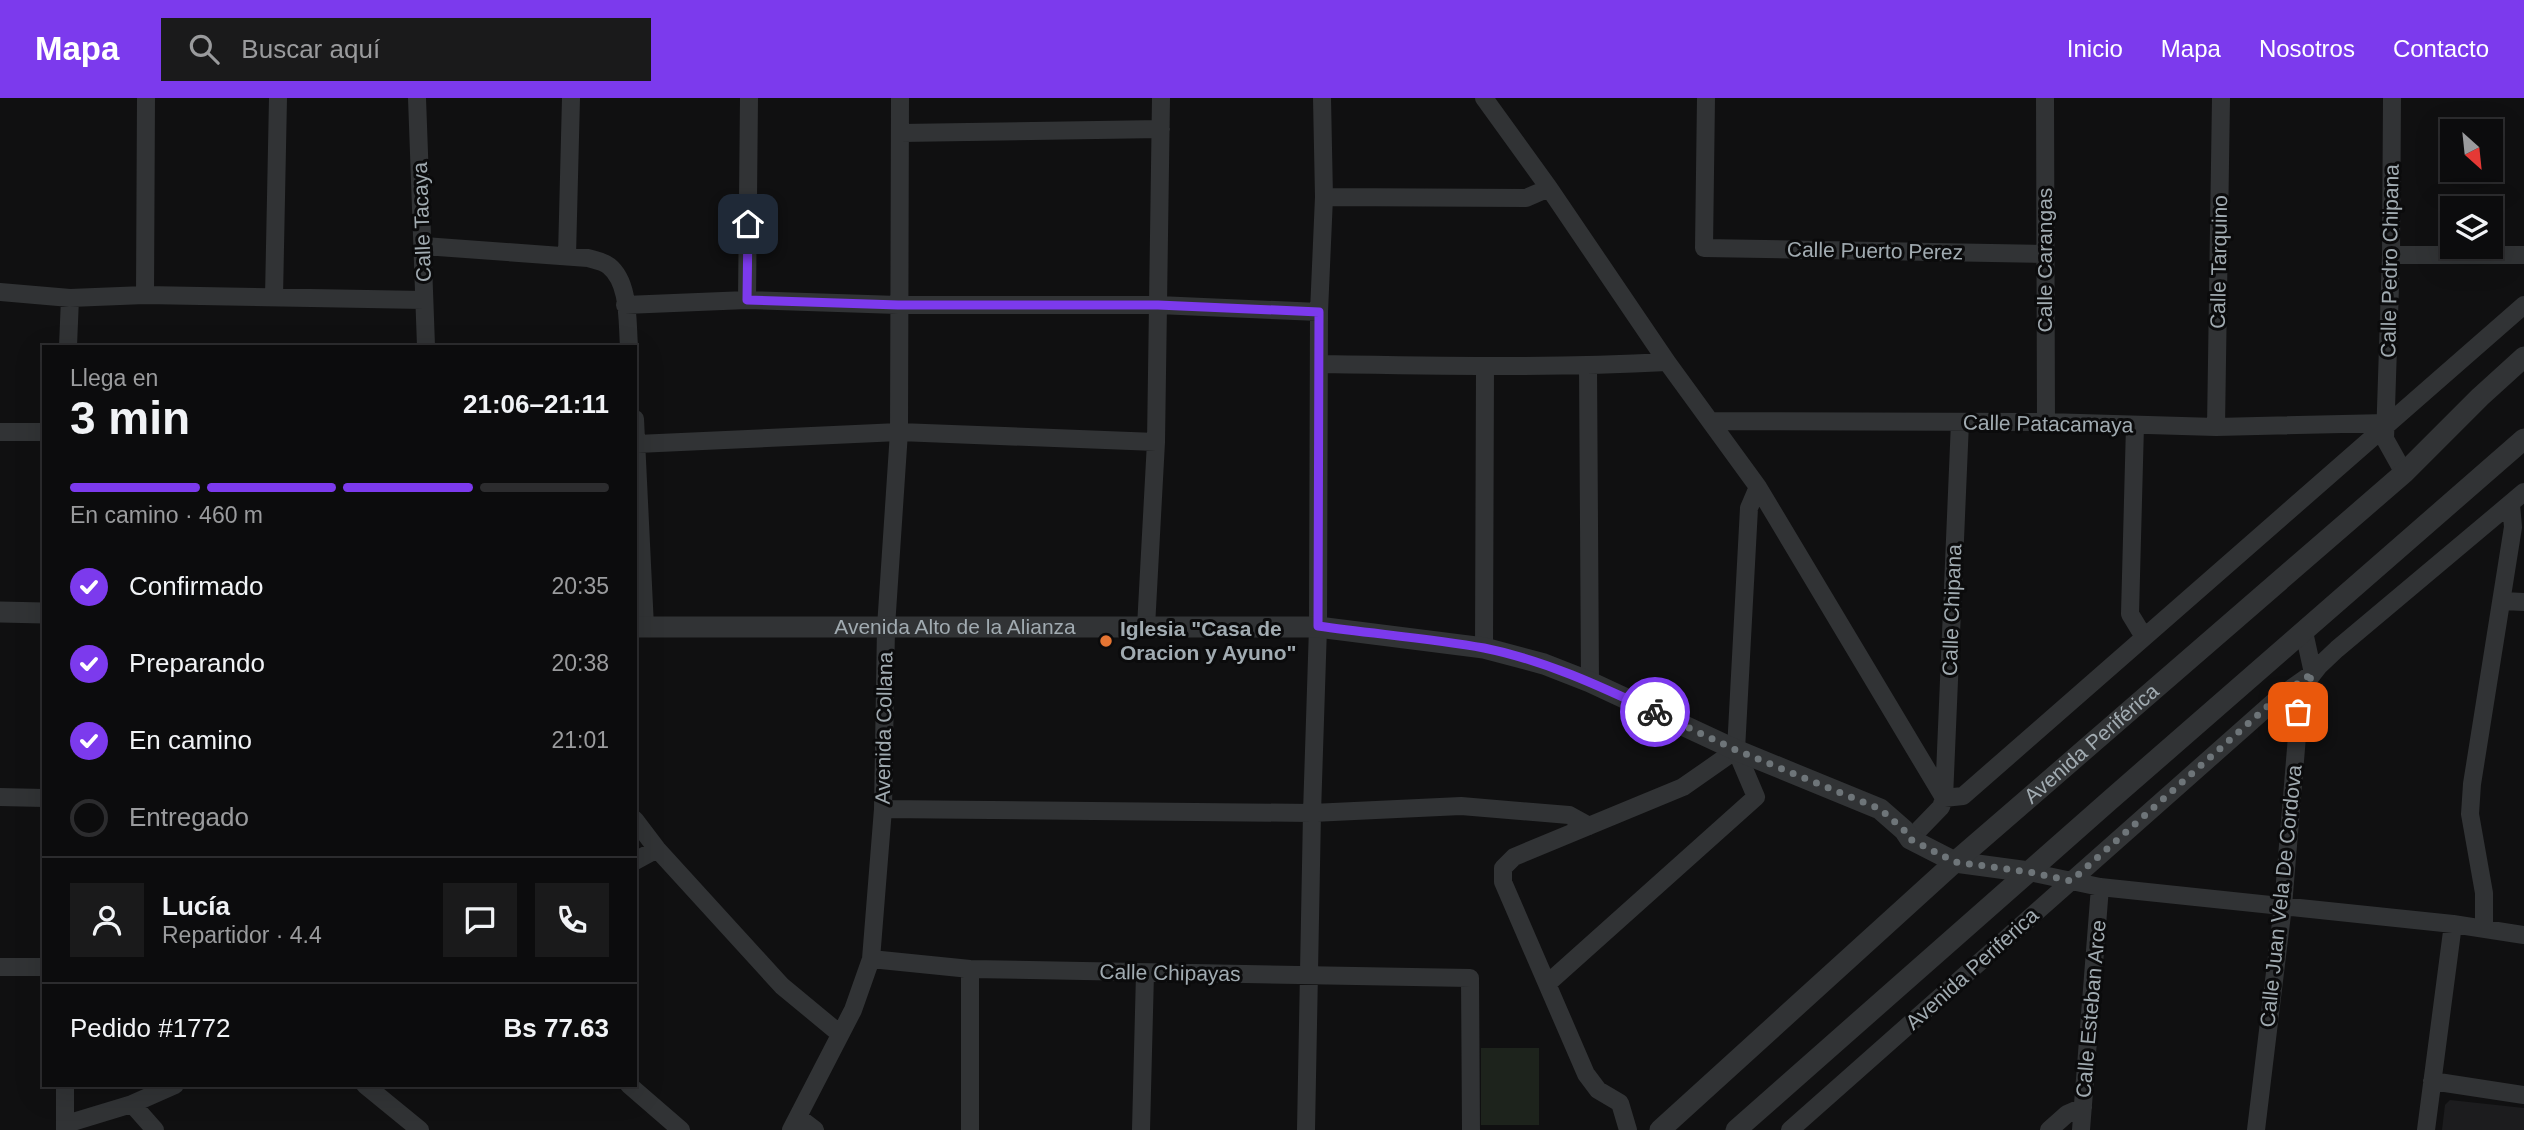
<!DOCTYPE html>
<html lang="es">
<head>
<meta charset="utf-8">
<style>
  :root { --surface:#0c0c0d; --page:#1a1a1b; --text:#f1f3f6; --muted:#9a9b9d; --line:#2c2c2e; --accent:#7c3aed }
  body { margin:0; font-family:Helvetica,sans-serif; background:var(--page); color:var(--text); height:100vh; display:flex; flex-direction:column; font-size:26px; white-space:nowrap }
  * { box-sizing:border-box; margin:0 }
  p { font-size:23px; color:var(--muted) }
  .icon { flex:none; width:38px; height:38px; fill:none; stroke:currentColor; stroke-width:2; stroke-linecap:round; stroke-linejoin:round }
  .map { position:relative; flex:1; overflow:hidden }
  .details { position:absolute; left:42px; top:247px; width:595px; height:742px; display:flex; flex-direction:column; background:var(--surface); border-radius:0px; box-shadow:0 7px 28px #0002,0 0 0 2px var(--line) }
  .details>* { flex:none }
  .needle { width:46px; rotate:153deg }
  .tools { position:absolute; left:2440px; top:21px; display:grid; gap:14px }
  .tools a { display:grid; place-items:center; width:63px; height:63px; border-radius:0px; background:var(--surface); box-shadow:0 7px 28px #0002,0 0 0 2px var(--line); font-size:35px }
  .pin { position:absolute; display:grid; place-items:center; width:60px; height:60px; color:#fff; margin:-30px; border-radius:14px; box-shadow:0 4px 10px #0006 }
  .courier { position:absolute; display:grid; place-items:center; width:70px; height:70px; margin:-35px; border:5px solid #7c3aed; border-radius:50%; background:#fff; color:#222; box-shadow:0 2px 9px #0007 }
  .head em { font-style:normal; font-weight:700 }
  .head div { display:flex; flex-direction:column-reverse }
  .head { display:flex; align-items:center; justify-content:space-between; height:119px; padding:0 28px }
  h1 { font-size:46px; font-weight:700; line-height:52px }
  .bar { display:grid; grid-template-columns:repeat(4,1fr); gap:10px 7px; align-content:center; height:84px; padding:0 28px }
  .bar i { height:9px; border-radius:5px; background:var(--line) }
  .bar .selected { background:var(--accent) }
  .bar p { grid-column:span 4 }
  .line { display:flex; align-items:center; gap:18px; padding:0 28px; border-top:2px solid var(--line) }
  .line div { flex:1 }
  .round { display:grid; place-items:center; flex:none; width:74px; height:74px; border-radius:0px; background:var(--page) }
  ol { padding:0 28px; list-style:none }
  li { display:flex; align-items:center; gap:21px; height:77px }
  li p { margin-inline-start:auto }
  li .icon { padding:7px; border-radius:50%; background:var(--accent); color:#fff; stroke-width:4 }
  li:last-child { color:var(--muted) }
  li i { width:38px; height:38px; border:4px solid var(--line); border-radius:50% }
  header { display:flex; align-items:center; gap:42px; box-sizing:border-box; height:98px; padding:0 35px; background:var(--accent); color:#fff }
  header strong { font-size:33px }
  nav { display:flex; gap:38px; margin-inline-start:auto; font-size:24px }
  .search { width:490px; height:63px; background:var(--page); display:flex; align-items:center; gap:18px; box-sizing:border-box; padding:0 24px; border-radius:0px; color:var(--muted); font-size:26px }
  .map>svg:first-child { display:block }
</style>
</head>
<body>
<header>
<strong>Mapa</strong>
<div class="search"><svg class="icon" aria-label="search" viewBox="0 0 24 24"><circle cx="10" cy="10" r="6"/><path d="M15 15l6 6"/></svg>Buscar aquí</div>
<nav><a>Inicio</a><a>Mapa</a><a>Nosotros</a><a>Contacto</a></nav>
</header>
<div class="map">
<svg width="2524" height="1032" viewBox="0 0 2524 1032">
  <rect width="100%" height="100%" fill="#101011"/>
  <path fill="#1c1c1e" d="M2450,1002l74,8v22h-82l3,-25z"/>
  <path fill="#1d231c" d="M1481,950h58v77h-58z"/>
  <g fill="none" stroke-linecap="round" stroke-linejoin="round">
    <path stroke="#313335" stroke-width="18" d="M417,0l9,248
      M1484,0l65,90 118,174 91,125 186,311 -3,9 -31,32
      M1706,0l-2,150 341,6
      M2045,0l1,324
      M2392,0l-1,157 -6,184 19,34
      M901,35l260,-4
      M1324,99l202,1 23,-10
      M424,148l164,12c6,2 15,3 21,8 21,17 18,56 20,80
      M2391,157h133
      M567,158l4,-158
      M0,194l70,6 75,-3 279,5
      M145,197l1,-197
      M274,199l4,-199
      M747,202l2,-202
      M625,207l122,-5 151,5h260l161,7
      M68,248l2,-48
      M1320,266c116,2 231,4 347,-2
      M1588,268l2,316
      M635,321l10,208
      M1710,323l336,1 170,5 171,-4
      M1960,324l-16,376 19,-2 561,-491
      M2135,327l-5,189 14,23
      M2216,329l5,-329
      M0,334h44
      M637,346l262,-12 257,10
      M2503,503l21,1
      M1146,529l10,-185 5,-344
      M1484,550l1,-280
      M0,699l44,1
      M883,711l429,4 149,-7 108,9 20,11
      M635,722l22,29 125,137 58,48
      M635,763l22,-12
      M2029,774l71,15 353,37 71,11
      M2484,831v-36l-14,-79 2,-30 41,-257 -2,-23
      M871,861l99,10 500,9 1,152
      M0,869h44
      M1547,886l209,-187 -20,-47 13,-242 9,-21
      M2432,983l92,14
      M65,987v45
      M365,987l55,45
      M629,987l52,45
      M132,1006l23,26
      M798,1019l17,13
      M66,1026l66,-20 43,-19
      M791,1032l62,-120 18,-51 12,-150 3,-182 13,-195 1,-334
      M970,1032v-161
      M1141,1032l4,-157
      M1306,1032l6,-317 6,-186 1,-315 5,-115 -2,-99
      M1628,1032l-8,-27 -22,-13 -12,-16 -83,-192v-14l11,-11 169,-70 53,-37
      M1790,1032l489,-433 34,-24 -9,-41
      M2049,1032l18,-16 16,-7
      M2081,1032l19,-243
      M2256,1032l27,-224 16,-194 9,-32 11,-14 18,-17 187,-157
      M2426,1032l27,-206"/>
    <g stroke="#313335" stroke-width="21">
      <path d="M0,514l44,1"/>
      <path id="s1" d="M635,529h683l166,21 60,16 46,18 146,68 144,59 24,21 6,9 45,23 74,10"/>
      <path id="s2" d="M1660,1032l295,-268 449,-389 76,-76 44,-40"/>
      <path d="M1736,1032l373,-329 415,-362"/>
    </g>
  </g>
  <g fill="none" stroke-linecap="round" stroke-linejoin="round">
    <path stroke="#6e7579" stroke-width="7" stroke-dasharray="0 12.6" d="M1655,614l81,38 144,59 24,21 6,9 45,23 74,10 42,9 207,-184 35,-24 -11,22 -4,17"/>
    <path stroke="#7c3aed" stroke-width="9" d="M748,126l-1,76 151,5h260l161,7 -1,314c55,8 111,12 166,22 60,12 116,38 171,64"/>
  </g>
  <circle fill="#e57533" stroke="#0b0b0c" stroke-width="2.5" cx="1106" cy="543" r="7"/>
  <g text-anchor="middle" stroke-width="6" stroke-linejoin="round" paint-order="stroke">
    <g font-size="21" fill="#a1abb1" stroke="#0b0b0c">
      <text transform="translate(422 124) rotate(-92)" y="7">Calle Tacaya</text>
      <text transform="translate(1875 153) rotate(1)" y="7">Calle Puerto Perez</text>
      <text transform="translate(2045 162) rotate(-90)" y="7">Calle Carangas</text>
      <text transform="translate(2390 163) rotate(-89)" y="7">Calle Pedro Chipana</text>
      <text transform="translate(2219 164) rotate(-89)" y="7">Calle Tarquino</text>
      <text transform="translate(2048 326) rotate(1)" y="7">Calle Patacamaya</text>
      <text transform="translate(1952 512) rotate(-88)" y="7">Calle Chipana</text>
      <text dy="7" stroke="none"><textPath href="#s1" startOffset="320">Avenida Alto de la Alianza</textPath></text>
      <text transform="translate(884 630) rotate(-89)" y="7">Avenida Collana</text>
      <text dy="7" stroke="none"><textPath href="#s2" startOffset="579">Avenida Periférica</textPath></text>
      <text transform="translate(2281 798) rotate(-84)" y="7">Calle Juan Vela De Cordova</text>
      <text transform="translate(1972 871) rotate(-42)" y="7">Avenida Periferica</text>
      <text transform="translate(1170 875) rotate(1)" y="7">Calle Chipayas</text>
      <text transform="translate(2091 911) rotate(-85)" y="7">Calle Esteban Arce</text>
    </g>
    <g font-size="21" font-weight="bold" fill="#a1abb1" stroke="#0b0b0c" text-anchor="start">
      <text x="1120" y="538">Iglesia "Casa de<tspan x="1120" dy="24">Oracion y Ayuno"</tspan></text>
    </g>
  </g>
</svg>
<div class="tools">
<a><svg class="needle" viewBox="-14 -14 28 28"><path d="M0-13l5 13h-10z" fill="#e53935"/><path d="M0 13l5-13h-10z" fill="#9a9b9d"/></svg></a>
<a><svg class="icon" aria-label="layers" viewBox="0 0 24 24"><path d="M12 4l9 5-9 5-9-5zM3 14l9 5 9-5"/></svg></a>
</div>
<div class="pin" style="left:2298px;top:614px;background:#ea580c"><svg class="icon" aria-label="bag" viewBox="0 0 24 24"><path d="M5 8h14l-1 12H6zM9 8a3 3 0 0 1 6 0"/></svg></div>
<div class="pin" style="left:748px;top:126px;background:#1f2937"><svg class="icon" aria-label="home" viewBox="0 0 24 24"><path d="M3 11l9-7 9 7M6 9v11h12V9"/></svg></div>
<div class="courier" style="left:1655px;top:614px"><svg class="icon" aria-label="bike" viewBox="0 0 24 24"><circle cx="6" cy="16" r="4"/><circle cx="18" cy="16" r="4"/><path d="M6 16l4-8h5l3 8M10 8l3 8H6M13 5h3"/></svg></div>
<section class="details">
<div class="head"><div><h1>3 min</h1><p>Llega en</p></div><em>21:06–21:11</em></div>
<div class="bar"><i class="selected"></i><i class="selected"></i><i class="selected"></i><i></i><p>En camino · 460 m</p></div>
<ol>
<li><svg class="icon" aria-label="check" viewBox="0 0 24 24"><path d="M5 12l5 5 9-10"/></svg>Confirmado<p>20:35</p></li>
<li><svg class="icon" aria-label="check" viewBox="0 0 24 24"><path d="M5 12l5 5 9-10"/></svg>Preparando<p>20:38</p></li>
<li><svg class="icon" aria-label="check" viewBox="0 0 24 24"><path d="M5 12l5 5 9-10"/></svg>En camino<p>21:01</p></li>
<li><i></i>Entregado</li>
</ol>
<div class="line" style="height:126px"><a class="round"><svg class="icon" aria-label="person" viewBox="0 0 24 24"><circle cx="12" cy="8" r="4"/><path d="M4 21q1-7 8-7t8 7"/></svg></a><div><b>Lucía</b><p>Repartidor · 4.4</p></div><a class="round"><svg class="icon" aria-label="chat" viewBox="0 0 24 24"><path d="M4 5h16v11H9l-5 4z"/></svg></a><a class="round"><svg class="icon" aria-label="phone" viewBox="0 0 24 24"><path d="M5 4h4l2 5-3 2q2 4 5 5l2-3 5 2v4C11 20 4 13 5 4z"/></svg></a></div>
<div class="line" style="height:91px"><div>Pedido #1772</div><b>Bs 77.63</b></div>
</section>
</div>
</body>
</html>
